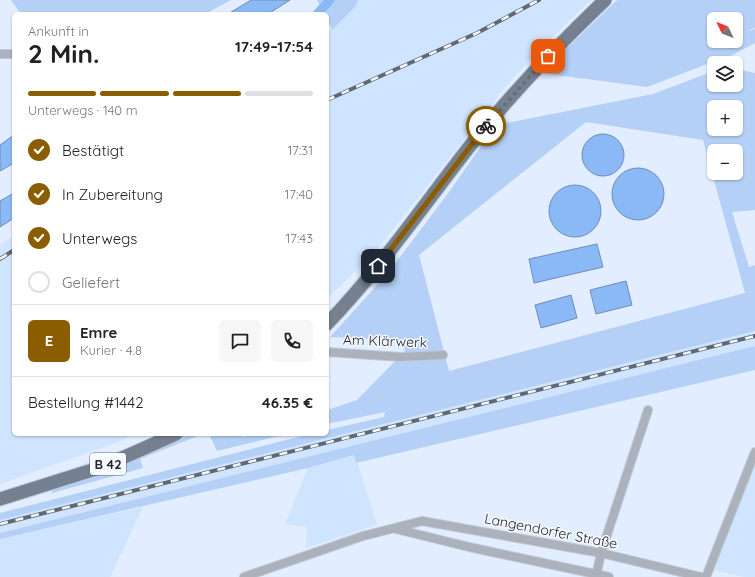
<!DOCTYPE html>
<html lang="de">
<head>
<meta charset="utf-8">
<style>
  :root { --surface:#fff; --page:#f6f6f6; --text:#222; --muted:#767676; --line:#e0e0e0; --accent:#8b5d01 }
  body { margin:0; font-family:Quicksand,sans-serif; background:var(--page); color:var(--text); height:100vh; display:flex; flex-direction:column; font-size:15px; white-space:nowrap }
  * { box-sizing:border-box; margin:0 }
  p { font-size:13px; color:var(--muted) }
  .icon { flex:none; width:22px; height:22px; fill:none; stroke:currentColor; stroke-width:2; stroke-linecap:round; stroke-linejoin:round }
  .map { position:relative; flex:1; overflow:hidden }
  .side { position:absolute; left:12px; top:12px; width:317px; height:424px; display:flex; flex-direction:column; background:var(--surface); border-radius:6px; box-shadow:0 1px 3px #0004 }
  .side>* { flex:none }
  .needle { width:26px; rotate:313deg }
  .tools { position:absolute; left:707px; top:12px; display:grid; gap:8px }
  .tools a { display:grid; place-items:center; width:36px; height:36px; border-radius:6px; background:var(--surface); box-shadow:0 1px 3px #0004; font-size:20px }
  .pin { position:absolute; display:grid; place-items:center; width:34px; height:34px; color:#fff; margin:-17px; border-radius:8px; box-shadow:0 2px 6px #0006 }
  .courier { position:absolute; display:grid; place-items:center; width:40px; height:40px; margin:-20px; border:3px solid #8b5d01; border-radius:50%; background:#fff; color:#222; box-shadow:0 1px 5px #0007 }
  .headline em { font-style:normal; font-weight:700 }
  .headline div { display:flex; flex-direction:column-reverse }
  .headline { display:flex; align-items:center; justify-content:space-between; height:68px; padding:0 16px }
  h1 { font-size:26px; font-weight:700; line-height:30px }
  .bar { display:grid; grid-template-columns:repeat(4,1fr); gap:6px 4px; align-content:center; height:48px; padding:0 16px }
  .bar i { height:5px; border-radius:3px; background:var(--line) }
  .bar .active { background:var(--accent) }
  .bar p { grid-column:span 4 }
  .line { display:flex; align-items:center; gap:10px; padding:0 16px; border-top:1px solid var(--line) }
  .line div { flex:1 }
  .round { display:grid; place-items:center; flex:none; width:42px; height:42px; border-radius:6px; background:var(--page) }
  ol { padding:0 16px; list-style:none }
  li { display:flex; align-items:center; gap:12px; height:44px }
  li p { margin-inline-start:auto }
  li .icon { padding:4px; border-radius:50%; background:var(--accent); color:#fff; stroke-width:4 }
  li:last-child { color:var(--muted) }
  li i { width:22px; height:22px; border:2px solid var(--line); border-radius:50% }
  .map>svg:first-child { display:block }
</style>
</head>
<body>
<div class="map">
<svg width="755" height="577" viewBox="0 0 755 577">
  <rect width="100%" height="100%" fill="#e2eeff"/>
  <path fill="#cfe4ff" d="M358,0h233l-52,50 -36,40 -128,162 -48,47v-266l29,-27z
    M14,236v198h119l-12,7 -121,43v-239z
    M755,331v15l-755,187v-13z
    M355,455l22,70 -71,23 1,-21 -22,-3 23,-56z
    M755,462v115h-11l-30,-7z
    M143,507l-33,70h-110v-38z"/>
  <path fill="#b4d0f6" fill-rule="evenodd" d="M11,0h220l-26,14h-184z
    M317,0h41l-2,6 -24,24 -5,-11v-5h-3z
    M617,0h138v28l-13,5 13,-4v14l-32,17 -8,1 -68,26 -106,-14zM714,19h22v22h-22z
    M736,69l19,4v137l-23,2 17,55 6,-2v66l-755,189v-7l286,-73 25,-6h16v-4l57,-13 1,-5 -58,12v-14l30,-10 48,-49 -2,-11 -73,-3 58,-64 61,-81 47,-67 157,-31 61,-23v14h22zM714,107h22v22h-22zM586,122l117,18 42,153 -296,78 -30,-116zM714,151h22v22h-22z
    M755,346v24l-399,93 -2,-8 -46,13 -308,71v-6z
    M183,434h20l-63,25 3,9 -91,25v-3l110,-45z
    M209,434h35l-1,3 10,-3h34l-70,17z"/>
  <path fill="#8bb9f5" stroke="#6c8dba" d="M251,0h39l-22,14h-40z
    M582 155a21 21 0 1 1 42 0a21 21 0 1 1-42 0Z
    M14,135v28l-14,8v-26z
    M612 194a26 26 0 1 1 52 0a26 26 0 1 1-52 0Z
    M549 211a26 26 0 1 1 52 0a26 26 0 1 1-52 0Z
    M14,193v25l-14,9v-26z
    M597,244l6,23 -69,16 -5,-24z
    M626,281l6,24 -36,9 -6,-24z
    M571,295l6,23 -36,10 -6,-23z"/>
  <g fill="none" stroke-linecap="round" stroke-linejoin="round">
    <path stroke="#8bb9f5" stroke-width="9" d="M317,14l13,-14"/>
    <defs>
      <path id="minor" d="M0,54h14
        M327,352l74,5 42,-2
        M396,529l73,18 140,30
        M244,577l119,-41 59,-15 179,32 100,24
        M596,577l5,-24 47,-143
        M706,577l49,-125"/>
      <path id="primary" d="M327,324c54,-56 98,-121 146,-182 40,-50 85,-97 132,-142
        M0,499l102,-32 74,-33"/>
    </defs>
    <use href="#minor" stroke="#bfcada" stroke-width="10"/>
    <use href="#primary" stroke="#bfcada" stroke-width="15"/>
    <use href="#minor" stroke="#abb2bb" stroke-width="8"/>
    <use href="#primary" stroke="#758090" stroke-width="13"/>
    <defs>
      <path id="rail" d="M327,100l150,-67 62,-33
        M0,259l14,-9
        M0,524l755,-188"/>
    </defs>
    <use href="#rail" stroke="#616873" stroke-width="4"/>
    <use href="#rail" stroke="#f7faff" stroke-width="2.5" stroke-dasharray="8" stroke-linecap="butt"/>
  </g>
  <g fill="none" stroke-linecap="round" stroke-linejoin="round">
    <path stroke="#656d78" stroke-width="4" stroke-dasharray="0 7.2" d="M486,126l62,-70"/>
    <path stroke="#8b5d01" stroke-width="5" d="M378,266l108,-140"/>
  </g>
  <g text-anchor="middle" stroke-width="3" stroke-linejoin="round" paint-order="stroke">
    <rect fill="#f7faff" stroke="#62666d" stroke-width="1" x="90" y="453" width="36" height="22" rx="3"/>
    <g font-size="13" font-weight="bold" fill="#22272f">
      <text x="108" y="469">B 42</text>
    </g>
    <g font-size="14" fill="#22272f" stroke="#f7faff">
      <text transform="translate(385 341) rotate(2)" y="5">Am Klärwerk</text>
      <text transform="translate(551 531) rotate(11)" y="5">Langendorfer Straße</text>
    </g>
  </g>
</svg>
<div class="tools">
<a><svg class="needle" viewBox="-14 -14 28 28"><path d="M0-13l5 13h-10z" fill="#e53935"/><path d="M0 13l5-13h-10z" fill="#767676"/></svg></a>
<a><svg class="icon" aria-label="layers" viewBox="0 0 24 24"><path d="M12 4l9 5-9 5-9-5zM3 14l9 5 9-5"/></svg></a>
<a>+</a>
<a>−</a>
</div>
<div class="pin" style="left:548px;top:56px;background:#ea580c"><svg class="icon" aria-label="bag" viewBox="0 0 24 24"><path d="M5 8h14l-1 12H6zM9 8a3 3 0 0 1 6 0"/></svg></div>
<div class="pin" style="left:378px;top:266px;background:#1f2937"><svg class="icon" aria-label="home" viewBox="0 0 24 24"><path d="M3 11l9-7 9 7M6 9v11h12V9"/></svg></div>
<div class="courier" style="left:486px;top:126px"><svg class="icon" aria-label="bike" viewBox="0 0 24 24"><circle cx="6" cy="16" r="4"/><circle cx="18" cy="16" r="4"/><path d="M6 16l4-8h5l3 8M10 8l3 8H6M13 5h3"/></svg></div>
<section class="side">
<div class="headline"><div><h1>2 Min.</h1><p>Ankunft in</p></div><em>17:49–17:54</em></div>
<div class="bar"><i class="active"></i><i class="active"></i><i class="active"></i><i></i><p>Unterwegs · 140 m</p></div>
<ol>
<li><svg class="icon" aria-label="check" viewBox="0 0 24 24"><path d="M5 12l5 5 9-10"/></svg>Bestätigt<p>17:31</p></li>
<li><svg class="icon" aria-label="check" viewBox="0 0 24 24"><path d="M5 12l5 5 9-10"/></svg>In Zubereitung<p>17:40</p></li>
<li><svg class="icon" aria-label="check" viewBox="0 0 24 24"><path d="M5 12l5 5 9-10"/></svg>Unterwegs<p>17:43</p></li>
<li><i></i>Geliefert</li>
</ol>
<div class="line" style="height:72px"><b class="round" style="background:var(--accent);color:#fff">E</b><div><b>Emre</b><p>Kurier · 4.8</p></div><a class="round"><svg class="icon" aria-label="chat" viewBox="0 0 24 24"><path d="M4 5h16v11H9l-5 4z"/></svg></a><a class="round"><svg class="icon" aria-label="phone" viewBox="0 0 24 24"><path d="M5 4h4l2 5-3 2q2 4 5 5l2-3 5 2v4C11 20 4 13 5 4z"/></svg></a></div>
<div class="line" style="height:52px"><div>Bestellung #1442</div><b>46.35 €</b></div>
</section>
</div>
</body>
</html>
